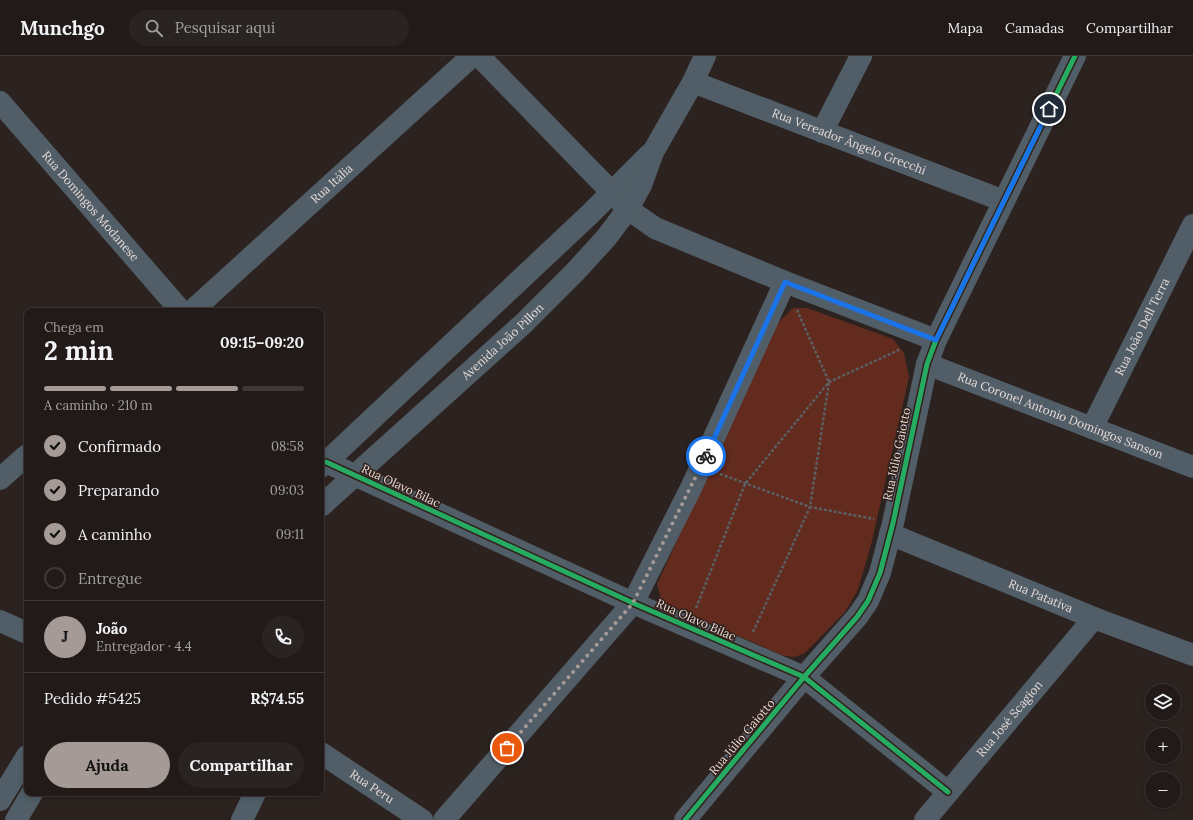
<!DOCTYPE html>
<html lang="pt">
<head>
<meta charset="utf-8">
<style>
  :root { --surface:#211a18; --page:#292321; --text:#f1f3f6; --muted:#a2a1a2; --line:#3e3837; --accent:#a59a96 }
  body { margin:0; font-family:Lora,serif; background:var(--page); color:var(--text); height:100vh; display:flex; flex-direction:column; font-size:15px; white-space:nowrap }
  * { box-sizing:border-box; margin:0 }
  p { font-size:13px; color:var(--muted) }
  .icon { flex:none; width:22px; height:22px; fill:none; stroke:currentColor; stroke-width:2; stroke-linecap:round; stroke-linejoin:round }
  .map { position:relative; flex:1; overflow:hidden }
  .sheet { position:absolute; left:24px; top:252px; width:300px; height:488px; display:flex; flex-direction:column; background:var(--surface); border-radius:8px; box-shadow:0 2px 6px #0003,0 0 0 1px var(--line) }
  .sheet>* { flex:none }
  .fabs { position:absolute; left:1145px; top:628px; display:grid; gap:8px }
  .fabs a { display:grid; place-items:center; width:36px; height:36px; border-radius:50%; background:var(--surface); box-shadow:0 2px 6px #0003,0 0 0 1px var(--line); font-size:20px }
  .pin { position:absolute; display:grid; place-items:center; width:34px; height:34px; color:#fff; margin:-17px; border:2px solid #fff; border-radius:50%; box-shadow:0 1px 4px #0007 }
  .courier { position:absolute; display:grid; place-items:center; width:40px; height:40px; margin:-20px; border:3px solid #1a73e8; border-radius:50%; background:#fff; color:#222; box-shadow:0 1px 5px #0007 }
  .head em { font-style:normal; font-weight:700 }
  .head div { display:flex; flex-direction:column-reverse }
  .head { display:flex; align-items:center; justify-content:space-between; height:68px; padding:0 20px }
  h1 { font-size:26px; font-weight:700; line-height:30px }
  .bar { display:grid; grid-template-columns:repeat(4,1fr); gap:6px 4px; align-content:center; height:48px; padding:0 20px }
  .bar i { height:5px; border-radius:3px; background:var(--line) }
  .bar .active { background:var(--accent) }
  .bar p { grid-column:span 4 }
  .line { display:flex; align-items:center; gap:10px; padding:0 20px; border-top:1px solid var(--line) }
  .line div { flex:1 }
  .round { display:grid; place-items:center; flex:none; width:42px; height:42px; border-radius:21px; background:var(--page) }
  ol { padding:0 20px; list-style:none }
  li { display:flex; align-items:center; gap:12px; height:44px }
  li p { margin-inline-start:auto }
  li .icon { padding:4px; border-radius:50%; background:var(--accent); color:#111; stroke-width:4 }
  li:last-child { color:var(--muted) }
  li i { width:22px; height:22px; border:2px solid var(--line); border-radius:50% }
  .button { display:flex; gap:8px; margin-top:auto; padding:8px 20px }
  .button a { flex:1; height:46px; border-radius:24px; background:var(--accent); color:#111; font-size:16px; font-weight:700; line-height:46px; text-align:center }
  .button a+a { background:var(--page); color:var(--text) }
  header { display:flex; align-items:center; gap:24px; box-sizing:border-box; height:56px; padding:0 20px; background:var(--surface); border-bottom:1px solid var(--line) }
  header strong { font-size:19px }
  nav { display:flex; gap:22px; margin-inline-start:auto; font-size:14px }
  .search { width:280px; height:36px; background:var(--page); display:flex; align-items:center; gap:10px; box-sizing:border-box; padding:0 14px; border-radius:22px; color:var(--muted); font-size:15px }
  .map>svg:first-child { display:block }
</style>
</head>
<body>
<header>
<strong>Munchgo</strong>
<div class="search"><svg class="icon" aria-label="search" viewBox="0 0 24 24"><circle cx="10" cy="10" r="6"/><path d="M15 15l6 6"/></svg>Pesquisar aqui</div>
<nav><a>Mapa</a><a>Camadas</a><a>Compartilhar</a></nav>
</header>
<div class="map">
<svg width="1193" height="764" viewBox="0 0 1193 764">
  <rect width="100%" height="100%" fill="#2c2320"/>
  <path fill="#622b1d" d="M793,252h14l86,31 11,14 5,24 -37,164 -14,49 -13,22 -40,41 -10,4 -11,-1 -122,-54 -5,-18 119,-259z"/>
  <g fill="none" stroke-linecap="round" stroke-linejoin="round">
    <path stroke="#5b6065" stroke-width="2.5" stroke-dasharray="3 2" stroke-linecap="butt" d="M720,418l90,33 64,12
      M696,552l49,-124 84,-102 72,-33
      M753,576l57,-125 19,-125 -32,-72"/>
    <g stroke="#515e68" stroke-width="22">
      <path d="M479,0l149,153 27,19 130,54 151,58"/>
      <path id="s1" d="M693,26l311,119"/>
      <path id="s2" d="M0,46l181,209"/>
      <path d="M822,76l39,-76"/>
      <path id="s3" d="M192,255l280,-255"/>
      <path id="s4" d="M927,308l266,103"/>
      <path id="s5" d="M1092,372l101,-203"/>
      <path d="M326,406l307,141 171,74 144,115"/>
      <path d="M0,423l27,-24"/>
      <path id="s6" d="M890,478l204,84 99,37"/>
      <path d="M0,565l27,12"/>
      <path id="s7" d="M321,697l101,67"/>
      <path d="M242,764l13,-27"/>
      <path d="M444,764l189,-217 58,-115 94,-206"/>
      <path d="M685,764l119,-143 53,-60 11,-16 12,-28 13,-50 34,-159 9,-24 139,-284"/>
      <path id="s8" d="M925,764l169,-202"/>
    </g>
    <g stroke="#515e67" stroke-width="22">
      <path d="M321,411l269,-253 59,-59"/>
      <path id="s9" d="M321,450l203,-183 51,-51 31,-34 22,-29 13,-24 12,-33 40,-70 12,-26"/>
      <path d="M0,744l27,-44"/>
      <path d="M16,764l16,-27"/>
    </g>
    <defs>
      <path id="cycleway" d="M326,406l307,141 171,74 144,115
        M685,764l119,-143 53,-60 11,-16 12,-28 13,-50 34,-159 9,-24 139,-284"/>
    </defs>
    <use href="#cycleway" stroke="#31201b" stroke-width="8"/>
    <use href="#cycleway" stroke="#26ab63" stroke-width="5"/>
  </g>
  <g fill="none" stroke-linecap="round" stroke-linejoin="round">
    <path stroke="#a59a96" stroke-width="4" stroke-dasharray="0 7.2" d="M507,692l126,-145 73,-147"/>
    <path stroke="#1a73e8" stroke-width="5" d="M706,400l79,-174 151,58 113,-231"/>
  </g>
  <g text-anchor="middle" stroke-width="3" stroke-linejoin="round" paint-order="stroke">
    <g font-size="12" fill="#e6dad6" stroke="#31201b">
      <text dy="4" stroke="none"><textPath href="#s1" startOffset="167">Rua Vereador Ângelo Grecchi</textPath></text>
      <text dy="4" stroke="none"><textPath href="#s3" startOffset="189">Rua Itália</textPath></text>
      <text dy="4" stroke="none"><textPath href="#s2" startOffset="138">Rua Domingos Modanese</textPath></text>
      <text dy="4" stroke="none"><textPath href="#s5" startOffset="113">Rua João Dell Terra</textPath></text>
      <text dy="4" stroke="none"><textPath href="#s9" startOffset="245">Avenida João Pillon</textPath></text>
      <text dy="4" stroke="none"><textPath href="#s4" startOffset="143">Rua Coronel Antonio Domingos Sanson</textPath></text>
      <text transform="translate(897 398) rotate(-78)" y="4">Rua Júlio Gaiotto</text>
      <text transform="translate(401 430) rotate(25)" y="4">Rua Olavo Bilac</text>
      <text dy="4" stroke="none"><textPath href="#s6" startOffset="163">Rua Patativa</textPath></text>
      <text transform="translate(696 564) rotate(24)" y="4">Rua Olavo Bilac</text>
      <text dy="4" stroke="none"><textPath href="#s8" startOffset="132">Rua José Scagion</textPath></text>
      <text transform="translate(742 681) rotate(-50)" y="4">Rua Júlio Gaiotto</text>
      <text dy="4" stroke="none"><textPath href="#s7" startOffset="61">Rua Peru</textPath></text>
    </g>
  </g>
</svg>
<div class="fabs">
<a><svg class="icon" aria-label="layers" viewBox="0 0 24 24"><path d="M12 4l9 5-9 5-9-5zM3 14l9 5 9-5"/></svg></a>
<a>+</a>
<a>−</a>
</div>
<div class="pin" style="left:507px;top:692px;background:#ea580c"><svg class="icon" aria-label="bag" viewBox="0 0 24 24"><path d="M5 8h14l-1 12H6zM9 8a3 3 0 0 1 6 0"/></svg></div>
<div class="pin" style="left:1049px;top:53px;background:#1f2937"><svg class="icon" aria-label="home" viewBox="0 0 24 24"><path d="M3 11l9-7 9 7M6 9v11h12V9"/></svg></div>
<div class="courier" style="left:706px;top:400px"><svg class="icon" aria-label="bike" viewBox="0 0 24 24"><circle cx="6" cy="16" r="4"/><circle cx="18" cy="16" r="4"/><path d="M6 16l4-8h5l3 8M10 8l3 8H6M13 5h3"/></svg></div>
<section class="sheet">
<div class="head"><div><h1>2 min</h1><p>Chega em</p></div><em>09:15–09:20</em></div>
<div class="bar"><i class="active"></i><i class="active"></i><i class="active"></i><i></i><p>A caminho · 210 m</p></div>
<ol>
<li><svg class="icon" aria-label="check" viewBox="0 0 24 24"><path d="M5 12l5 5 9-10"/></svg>Confirmado<p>08:58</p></li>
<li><svg class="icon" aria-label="check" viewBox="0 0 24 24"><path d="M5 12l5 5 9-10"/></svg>Preparando<p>09:03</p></li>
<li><svg class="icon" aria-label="check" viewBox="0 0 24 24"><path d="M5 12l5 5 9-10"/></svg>A caminho<p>09:11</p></li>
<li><i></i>Entregue</li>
</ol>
<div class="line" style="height:72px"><b class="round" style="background:var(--accent);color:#111">J</b><div><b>João</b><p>Entregador · 4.4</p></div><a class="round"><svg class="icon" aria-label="phone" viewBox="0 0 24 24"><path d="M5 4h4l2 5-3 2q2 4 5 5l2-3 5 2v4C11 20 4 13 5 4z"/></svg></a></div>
<div class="line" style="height:52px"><div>Pedido #5425</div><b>R$74.55</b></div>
<div class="button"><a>Ajuda</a><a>Compartilhar</a></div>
</section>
</div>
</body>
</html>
